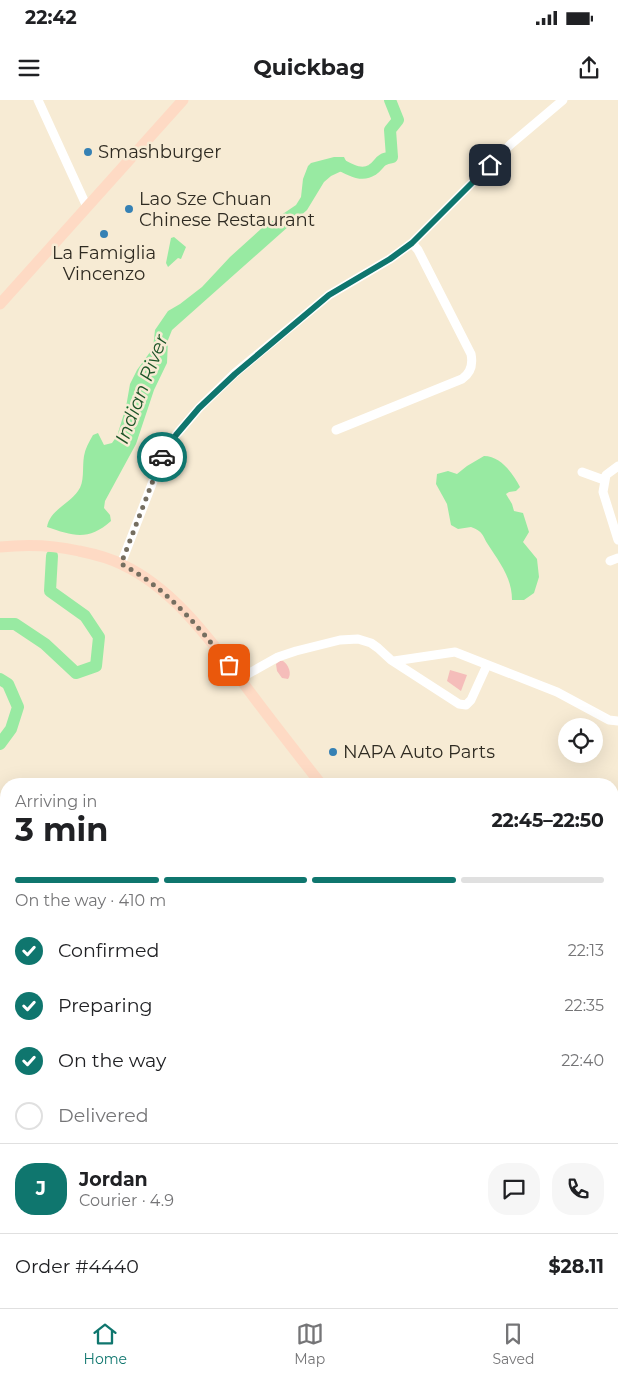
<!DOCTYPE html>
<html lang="en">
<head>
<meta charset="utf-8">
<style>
  :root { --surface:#fff; --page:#f6f6f6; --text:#202124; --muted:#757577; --line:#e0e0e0; --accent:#0f766e }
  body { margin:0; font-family:Montserrat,sans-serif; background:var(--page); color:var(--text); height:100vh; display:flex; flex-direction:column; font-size:19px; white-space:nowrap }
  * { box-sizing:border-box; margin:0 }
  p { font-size:16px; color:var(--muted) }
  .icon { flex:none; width:28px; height:28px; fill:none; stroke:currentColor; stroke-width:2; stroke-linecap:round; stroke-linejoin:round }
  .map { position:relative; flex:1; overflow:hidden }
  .panel { position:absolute; left:0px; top:678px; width:619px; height:531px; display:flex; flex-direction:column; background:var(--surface); border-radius:20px 20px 0 0; box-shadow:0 5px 20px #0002 }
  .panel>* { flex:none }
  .buttons { position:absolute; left:558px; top:618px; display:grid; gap:10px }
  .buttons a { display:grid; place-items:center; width:45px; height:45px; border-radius:50%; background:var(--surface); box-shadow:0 5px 20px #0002; font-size:25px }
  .pin { position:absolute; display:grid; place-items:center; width:42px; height:42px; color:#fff; margin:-21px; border-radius:10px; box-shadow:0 2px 8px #0006 }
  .courier { position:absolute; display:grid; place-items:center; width:50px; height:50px; margin:-25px; border:4px solid #0f766e; border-radius:50%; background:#fff; color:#222; box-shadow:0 1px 6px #0007 }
  .head em { font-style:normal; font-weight:700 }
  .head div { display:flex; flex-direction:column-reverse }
  .head { display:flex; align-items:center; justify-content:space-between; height:85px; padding:0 15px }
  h1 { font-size:32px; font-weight:700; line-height:38px }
  .bar { display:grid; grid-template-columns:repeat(4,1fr); gap:8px 5px; align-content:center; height:60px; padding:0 15px }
  .bar i { height:6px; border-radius:4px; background:var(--line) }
  .bar .selected { background:var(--accent) }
  .bar p { grid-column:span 4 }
  .line { display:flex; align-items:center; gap:12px; padding:0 15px; border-top:1px solid var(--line) }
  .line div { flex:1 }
  .round { display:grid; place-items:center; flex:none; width:52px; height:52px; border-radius:20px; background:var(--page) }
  ol { padding:0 15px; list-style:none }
  li { display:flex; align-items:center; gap:15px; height:55px }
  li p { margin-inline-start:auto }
  li .icon { padding:5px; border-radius:50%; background:var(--accent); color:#fff; stroke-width:4 }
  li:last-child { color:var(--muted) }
  li i { width:28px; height:28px; border:2px solid var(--line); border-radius:50% }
  .status { display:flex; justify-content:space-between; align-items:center; height:35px; padding:0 25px; background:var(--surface); direction:ltr }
  .status svg { height:14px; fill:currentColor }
  header { display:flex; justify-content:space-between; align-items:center; height:65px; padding:0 15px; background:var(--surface); font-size:22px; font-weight:700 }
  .menu { display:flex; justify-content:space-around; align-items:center; height:70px; border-top:1px solid var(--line); background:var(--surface); font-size:14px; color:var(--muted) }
  .menu a { display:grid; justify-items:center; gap:2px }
  .menu .selected { color:var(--accent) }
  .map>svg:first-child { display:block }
</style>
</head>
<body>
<div class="status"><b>22:42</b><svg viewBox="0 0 49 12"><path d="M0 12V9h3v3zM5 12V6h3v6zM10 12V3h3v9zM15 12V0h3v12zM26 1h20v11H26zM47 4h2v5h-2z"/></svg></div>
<header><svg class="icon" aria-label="menu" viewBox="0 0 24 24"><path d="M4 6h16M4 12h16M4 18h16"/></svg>Quickbag<svg class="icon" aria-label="share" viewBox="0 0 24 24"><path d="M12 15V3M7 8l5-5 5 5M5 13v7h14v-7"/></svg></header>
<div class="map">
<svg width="618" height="1208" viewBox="0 0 618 1208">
  <rect width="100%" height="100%" fill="#f7ebd4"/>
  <path fill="#eedfc2" d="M0,826l6,9v97l-6,3z"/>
  <path fill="#f5bdba" d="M280,561h3c6,4 9,13 5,18l-6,-1 -5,-7 -1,-7z
    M450,570l17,5 -6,16 -14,-10z"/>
  <path fill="#f48b8a" d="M6,1072v62h-5l-1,-55z"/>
  <path fill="#98eaa2" d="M334,57h10l4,8 -2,4 -15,7 -7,6 -17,28 -135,120 -4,10 -1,23 -13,27 -18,54 -31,57 -1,7 6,7 1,6c-22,20 -38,15 -64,6 3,-17 22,-23 31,-36 7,-9 4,-23 6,-35 1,-7 5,-14 9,-21l5,-2 6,12 8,-2 5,-7 9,-29 4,-23 7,-14 16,-22 2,-18 13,-19 12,-7 22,-17 28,-30 32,-29 34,-23 5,-8 2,-18 5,-13 3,-3z
    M174,137l12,10 -5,12 -3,-1 -10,9 -2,-4 5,-25z
    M484,356c17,0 29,18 36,31l-4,4 -7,1 -3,2 6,10 2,7 9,2 6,19 -6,10 14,17 2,18 -5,16 -10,7h-12c0,-23 -13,-38 -25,-57 -5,-9 -5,-12 -16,-16l-13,2 -7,-4 -4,-21 -11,-20 1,-10 11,-3 9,3 10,-8z"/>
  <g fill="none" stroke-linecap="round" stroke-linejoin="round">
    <path stroke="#98eaa2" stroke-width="12" d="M331,67l8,-3c10,5 22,13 33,6 10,-7 5,-10 20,-13l-2,-27 8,-10 -8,-20
      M0,524h15l30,20 31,29 20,-7 3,-29 -14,-21 -35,-25 2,-35
      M0,579l8,5 10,23 -7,22 -11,15
      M0,707l6,2"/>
    <path stroke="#fff" stroke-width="9" d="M38,0l49,107
      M336,330l126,-51c9,-6 11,-15 9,-25l-53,-104 -6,-7
      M618,366l-12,9 -3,17 15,48
      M582,372l22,8
      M610,461l8,-3
      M121,464l41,-106 14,-23 23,-27 36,-35 94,-78 61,-36 22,-16 99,-99 52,-44
      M394,561l61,-9 102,40 52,28 9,1
      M239,579l39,-22 18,-6 44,-11 18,-1 13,4 7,5 13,12 68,44 7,1 5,-5 16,-35
      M0,1186l6,6
      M19,1202l8,6
      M74,1208l13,-6"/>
    <path stroke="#fedac4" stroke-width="11" d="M0,204l183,-204
      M0,447c27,-3 53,-2 79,4 15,3 31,7 44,14 51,24 87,75 121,119 25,34 51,67 77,100
      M612,1033l6,6
      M285,1208l9,-6"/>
    <path stroke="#fec29d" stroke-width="14" d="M612,838l6,-2
      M612,901l6,-4
      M612,926l6,-4
      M612,1000l6,-5
      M134,1208l8,-6
      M173,1208l9,-6"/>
  </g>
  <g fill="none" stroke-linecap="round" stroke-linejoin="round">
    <path stroke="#756e60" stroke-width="5" stroke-dasharray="0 9" d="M162,357l-41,107c45,23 77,62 108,101"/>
    <path stroke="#0f766e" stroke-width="6" d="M162,357l14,-22 23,-27 36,-34 94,-79 61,-36 22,-16 78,-78"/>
  </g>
  <g fill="#3681b4" stroke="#f7ebd4" stroke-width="2">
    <circle cx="88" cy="52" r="5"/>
    <circle cx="129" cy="109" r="5"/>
    <circle cx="104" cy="134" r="5"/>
    <circle cx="333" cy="652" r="5"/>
  </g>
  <g text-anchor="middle" stroke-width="5" stroke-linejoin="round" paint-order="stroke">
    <g font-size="18" fill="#2f2b22" stroke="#f7ebd4" text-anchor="start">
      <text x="98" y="58">Smashburger</text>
      <text x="139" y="105">Lao Sze Chuan<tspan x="139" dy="21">Chinese Restaurant</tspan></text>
      <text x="104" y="159" text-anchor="middle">La Famiglia<tspan x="104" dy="21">Vincenzo</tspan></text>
      <text x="343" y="658">NAPA Auto Parts</text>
    </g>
    <g font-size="19" font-style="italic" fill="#1c5427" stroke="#f7ebd4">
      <text transform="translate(141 289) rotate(-69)" y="7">Indian River</text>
    </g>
  </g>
</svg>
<div class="buttons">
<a><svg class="icon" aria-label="locate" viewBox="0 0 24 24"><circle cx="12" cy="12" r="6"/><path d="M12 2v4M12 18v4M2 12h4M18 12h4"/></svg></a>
</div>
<div class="pin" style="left:229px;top:565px;background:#ea580c"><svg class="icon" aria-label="bag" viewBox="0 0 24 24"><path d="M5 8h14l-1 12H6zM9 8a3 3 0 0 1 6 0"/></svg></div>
<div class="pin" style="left:490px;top:65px;background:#1f2937"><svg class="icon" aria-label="home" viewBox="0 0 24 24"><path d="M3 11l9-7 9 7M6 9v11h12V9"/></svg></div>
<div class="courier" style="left:162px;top:357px"><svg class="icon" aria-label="car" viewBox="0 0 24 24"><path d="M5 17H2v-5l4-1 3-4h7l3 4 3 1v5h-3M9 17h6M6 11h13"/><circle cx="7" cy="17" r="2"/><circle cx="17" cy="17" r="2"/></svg></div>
<section class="panel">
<div class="head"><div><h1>3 min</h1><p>Arriving in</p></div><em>22:45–22:50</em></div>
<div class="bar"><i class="selected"></i><i class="selected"></i><i class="selected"></i><i></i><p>On the way · 410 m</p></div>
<ol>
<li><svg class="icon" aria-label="check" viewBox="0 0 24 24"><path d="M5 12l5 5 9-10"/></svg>Confirmed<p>22:13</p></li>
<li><svg class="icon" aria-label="check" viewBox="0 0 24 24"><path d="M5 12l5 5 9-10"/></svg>Preparing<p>22:35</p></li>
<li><svg class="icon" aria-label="check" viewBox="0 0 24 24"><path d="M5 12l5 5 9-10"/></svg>On the way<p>22:40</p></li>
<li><i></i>Delivered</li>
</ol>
<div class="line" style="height:90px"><b class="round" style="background:var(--accent);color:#fff">J</b><div><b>Jordan</b><p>Courier · 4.9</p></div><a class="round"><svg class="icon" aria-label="chat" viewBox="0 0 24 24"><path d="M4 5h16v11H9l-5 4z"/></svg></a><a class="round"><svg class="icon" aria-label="phone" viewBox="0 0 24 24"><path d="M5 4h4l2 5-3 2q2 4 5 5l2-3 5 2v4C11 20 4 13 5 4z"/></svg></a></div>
<div class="line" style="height:65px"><div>Order #4440</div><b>$28.11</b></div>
</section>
</div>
<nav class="menu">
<a class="selected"><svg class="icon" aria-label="home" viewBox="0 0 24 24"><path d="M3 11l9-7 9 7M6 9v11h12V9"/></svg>Home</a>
<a><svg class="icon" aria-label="map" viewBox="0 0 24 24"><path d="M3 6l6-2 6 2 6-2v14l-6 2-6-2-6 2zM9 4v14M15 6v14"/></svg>Map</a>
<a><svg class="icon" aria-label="saved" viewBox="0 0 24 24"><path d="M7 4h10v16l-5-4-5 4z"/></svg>Saved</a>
</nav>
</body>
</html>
